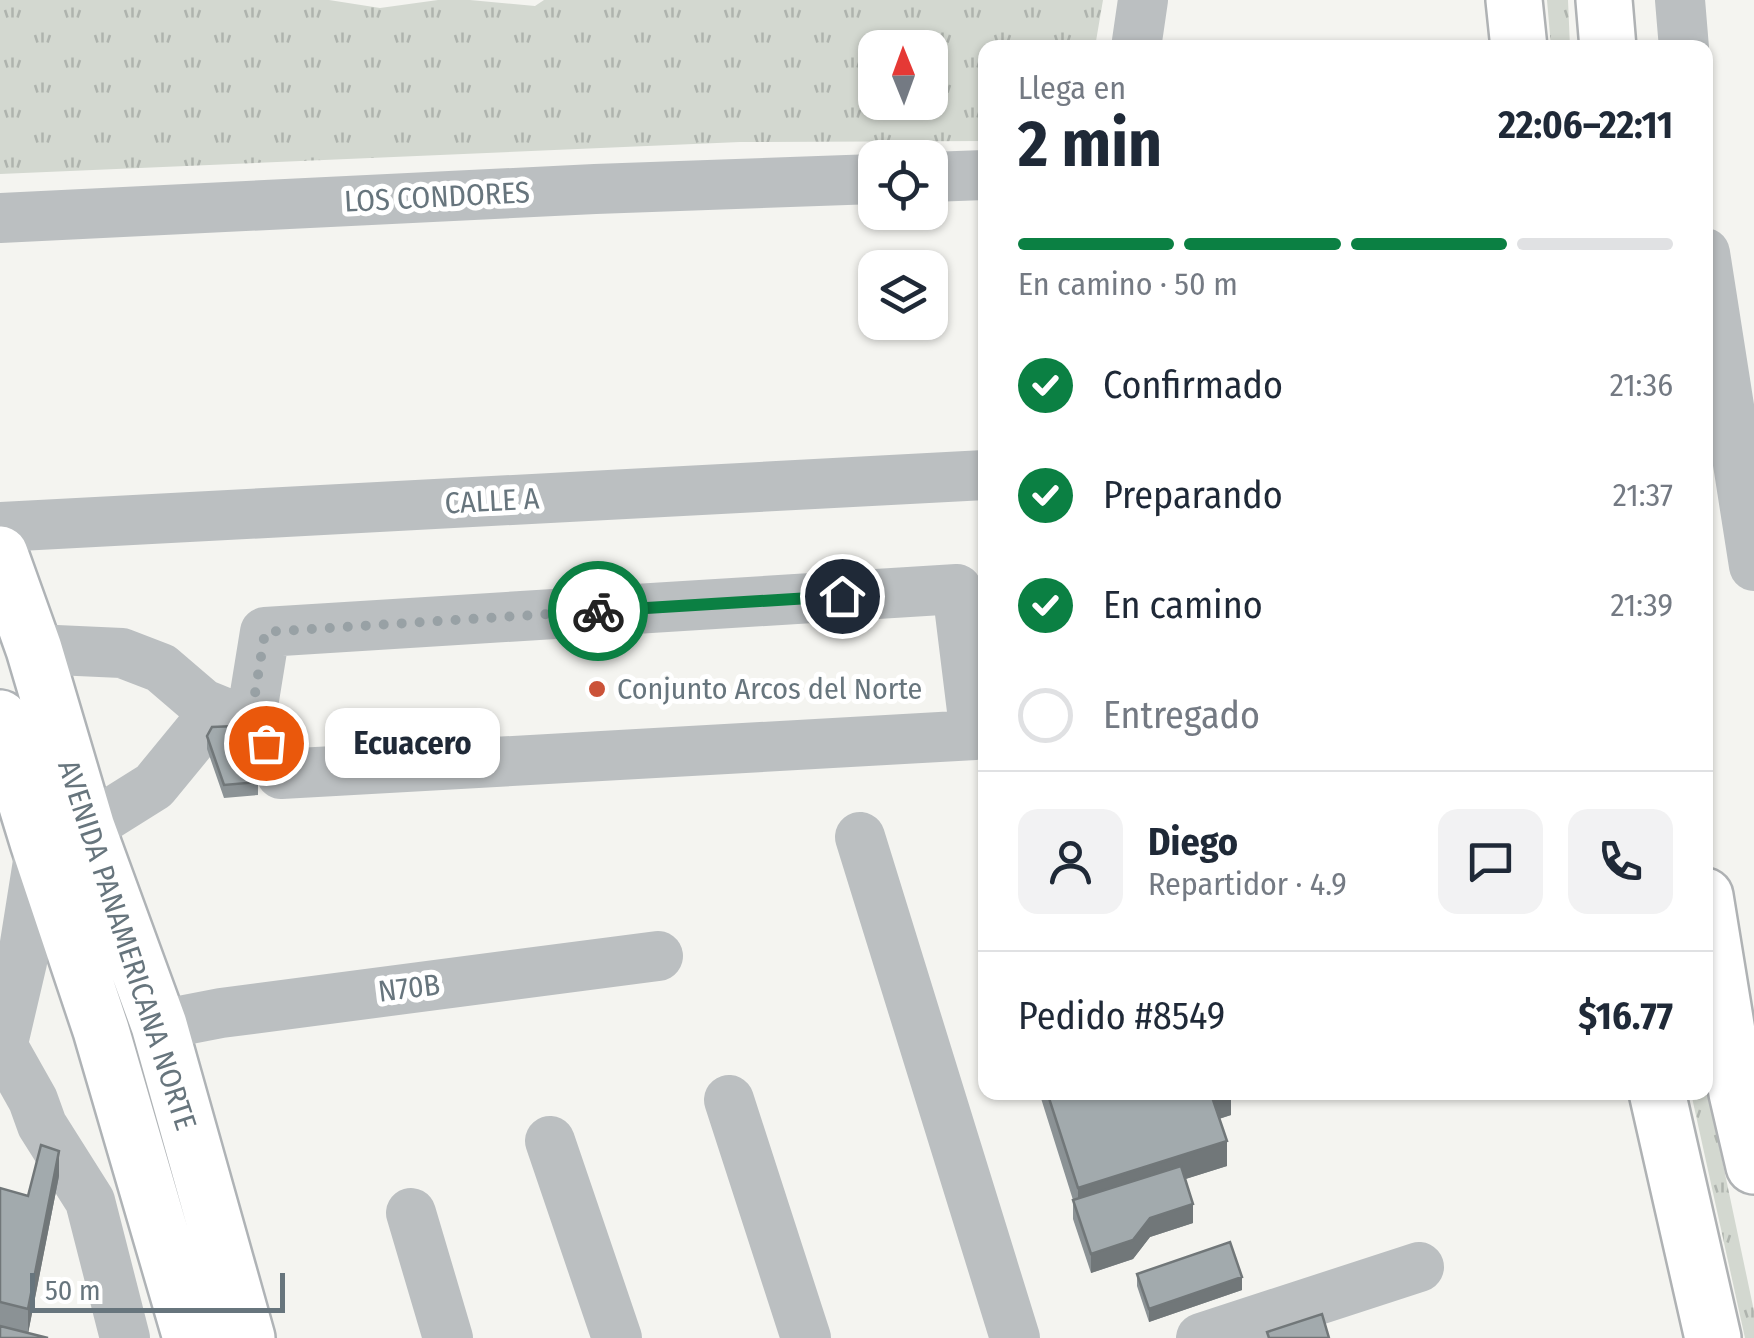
<!DOCTYPE html>
<html lang="es">
<head>
<meta charset="utf-8">
<style>
  :root { --surface:#fff; --page:#f2f2f3; --text:#1f2937; --muted:#747a83; --line:#e0e1e3; --accent:#0b8043 }
  body { margin:0; font-family:"Fira Sans Condensed",sans-serif; background:var(--page); color:var(--text); height:100vh; display:flex; flex-direction:column; font-size:38px; white-space:nowrap }
  * { box-sizing:border-box; margin:0 }
  p { font-size:32px; color:var(--muted) }
  .icon { flex:none; width:55px; height:55px; fill:none; stroke:currentColor; stroke-width:2; stroke-linecap:round; stroke-linejoin:round }
  .map { position:relative; flex:1; overflow:hidden }
  .details { position:absolute; left:978px; top:40px; width:735px; height:1060px; display:flex; flex-direction:column; background:var(--surface); border-radius:20px; box-shadow:0 2px 8px #0004 }
  .details>* { flex:none }
  .needle { width:65px; rotate:359deg }
  .tools { position:absolute; left:858px; top:30px; display:grid; gap:20px }
  .tools a { display:grid; place-items:center; width:90px; height:90px; border-radius:20px; background:var(--surface); box-shadow:0 2px 8px #0004; font-size:50px }
  .scale { position:absolute; left:30px; bottom:25px; width:255px; box-sizing:border-box; padding-left:10px; border:5px solid #67757d; border-top:0; font-size:28px; line-height:35px; white-space:nowrap; color:#67757d; -webkit-text-stroke:8px #fff; paint-order:stroke }
  .pin { position:absolute; display:grid; place-items:center; width:85px; height:85px; color:#fff; margin:-42px; border:5px solid #fff; border-radius:50%; box-shadow:0 2px 10px #0007 }
  .courier { position:absolute; display:grid; place-items:center; width:100px; height:100px; margin:-50px; border:8px solid #0b8043; border-radius:50%; background:#fff; color:#222; box-shadow:0 2px 12px #0007 }
  .bubble { position:absolute; height:70px; border-radius:20px; background:var(--surface); box-shadow:0 2px 8px #0004; font-size:32px; font-weight:700; line-height:70px; text-align:center }
  .head em { font-style:normal; font-weight:700 }
  .head div { display:flex; flex-direction:column-reverse }
  .head { display:flex; align-items:center; justify-content:space-between; height:170px; padding:0 40px }
  h1 { font-size:65px; font-weight:700; line-height:75px }
  .bar { display:grid; grid-template-columns:repeat(4,1fr); gap:15px 10px; align-content:center; height:120px; padding:0 40px }
  .bar i { height:12px; border-radius:8px; background:var(--line) }
  .bar .selected { background:var(--accent) }
  .bar p { grid-column:span 4 }
  .line { display:flex; align-items:center; gap:25px; padding:0 40px; border-top:2px solid var(--line) }
  .line div { flex:1 }
  .round { display:grid; place-items:center; flex:none; width:105px; height:105px; border-radius:20px; background:var(--page) }
  ol { padding:0 40px; list-style:none }
  li { display:flex; align-items:center; gap:30px; height:110px }
  li p { margin-inline-start:auto }
  li .icon { padding:10px; border-radius:50%; background:var(--accent); color:#fff; stroke-width:4 }
  li:last-child { color:var(--muted) }
  li i { width:55px; height:55px; border:5px solid var(--line); border-radius:50% }
  .map>svg:first-child { display:block }
</style>
</head>
<body>
<div class="map">
<svg width="1754" height="1338" viewBox="0 0 1754 1338">
  <defs>
    <pattern id="grass-tufts" width="24" height="20" patternUnits="userSpaceOnUse" patternTransform="scale(2.5)"><rect width="24" height="20" fill="#d3d8d0"/><path d="M3 7l-1-3M5 7V3M7 7l1-3M15 17l-1-3M17 17v-4M19 17l1-3" fill="none" stroke="#afb4ae"/></pattern>
  </defs>
  <rect width="100%" height="100%" fill="#f4f4f0"/>
  <path fill="url(#grass-tufts)" fill-rule="evenodd" d="M0,0h329l51,8 58,-8h32l65,6 9,-6h559l-8,47 -110,1v93l-245,1 -740,32zM875,48h55v54h-55z
    M1547,0h21l2,47h-19z
    M1705,1079l49,232v27h-9l-54,-245 14,-1z"/>
  <g fill="none" stroke-linecap="round" stroke-linejoin="round">
    <defs>
      <path id="major" d="M0,554l34,95 53,179 72,197 88,313
        M0,718l38,124 63,188 90,308"/>
      <path id="highway" d="M1514,0l5,48
        M1604,0l4,48
        M1705,896l32,197 17,73
        M1657,1092l56,246"/>
    </defs>
    <use href="#major" stroke="#afb3b6" stroke-width="60"/>
    <use href="#highway" stroke="#afb2b4" stroke-width="60"/>
    <path stroke="#bbbfc1" stroke-width="50" d="M1680,0l4,48
      M1136,48l7,-48
      M930,177l55,-2
      M0,218l595,-29 280,-10
      M1705,253l49,313
      M0,527l985,-52
      M957,589l18,146 -694,39 -29,-62 13,-80z
      M34,649l88,4 39,15 42,36 27,11
      M87,828l67,-42 50,-61 26,-10 22,-3
      M860,837l155,501
      M159,1025l62,-12 437,-57
      M2,1045l31,55 9,25 48,76 35,137
      M0,1056l22,-94 18,-113
      M729,1100l77,238
      M550,1141l67,197
      M411,1213l37,125
      M1201,1338l218,-71"/>
    <use href="#major" stroke="#fff" stroke-width="55"/>
    <use href="#highway" stroke="#fff" stroke-width="55"/>
  </g>
  <path fill="#8b9295" d="M207,736l51,46v13l-34,3 -17,-49z
    M1039,1092h192v23l-12,4 8,47 -42,13 8,44 -43,14 -17,22 -42,14 -18,-54v-19z
    M59,1176l-31,157 -28,5v-150l28,8z
    M1137,1274l105,16 -93,32 -12,-36z"/>
  <path fill="#717779" d="M1226,1092h5v23l-19,6v-24z
    M1227,1141v25l-149,47v-25z
    M59,1151v25l-31,158v-25z
    M1193,1204v19l-43,14 -17,22 -42,14v-19l59,-36z
    M1242,1277v13l-93,32v-13z"/>
  <path fill="#a2aaad" stroke="#717779" stroke-width="2.5" d="M236,726l22,56 -34,3 -17,-49 5,-9z
    M1047,1092h179l-14,5 15,44 -149,47z
    M41,1145l18,6 -31,158 -28,-7v-114l28,8z
    M1181,1166l12,38 -43,14 -17,22 -42,14 -18,-54z
    M1230,1242l12,35 -93,32 -12,-35z
    M1322,1314l7,24h-60l-2,-6z
    M0,1326l48,12h-48z"/>
  <g fill="none" stroke-linecap="round" stroke-linejoin="round">
    <path stroke="#98a1a5" stroke-width="10" stroke-dasharray="0 18" d="M266,743l-14,-31 13,-80 333,-21"/>
    <path stroke="#0b8043" stroke-width="12" d="M598,611l244,-15"/>
  </g>
  <circle fill="#cb5339" stroke="#fff" stroke-width="4" cx="597" cy="689" r="10"/>
  <g text-anchor="middle" stroke-width="10" stroke-linejoin="round" paint-order="stroke">
    <g font-size="30" fill="#67757d" stroke="#fff">
      <text transform="translate(437 197) rotate(-3)" y="10">LOS CONDORES</text>
      <text transform="translate(492 501) rotate(-3)" y="10">CALLE A</text>
      <text transform="translate(127 945) rotate(72)" y="10">AVENIDA PANAMERICANA NORTE</text>
      <text transform="translate(409 988) rotate(-7)" y="10">N70B</text>
    </g>
    <g font-size="30" fill="#67757d" stroke="#fff" text-anchor="start">
      <text x="617" y="699">Conjunto Arcos del Norte</text>
    </g>
  </g>
</svg>
<div class="tools">
<a><svg class="needle" viewBox="-14 -14 28 28"><path d="M0-13l5 13h-10z" fill="#e53935"/><path d="M0 13l5-13h-10z" fill="#747a83"/></svg></a>
<a><svg class="icon" aria-label="locate" viewBox="0 0 24 24"><circle cx="12" cy="12" r="6"/><path d="M12 2v4M12 18v4M2 12h4M18 12h4"/></svg></a>
<a><svg class="icon" aria-label="layers" viewBox="0 0 24 24"><path d="M12 4l9 5-9 5-9-5zM3 14l9 5 9-5"/></svg></a>
</div>
<div class="scale">50 m</div>
<div class="pin" style="left:266px;top:743px;background:#ea580c"><svg class="icon" aria-label="bag" viewBox="0 0 24 24"><path d="M5 8h14l-1 12H6zM9 8a3 3 0 0 1 6 0"/></svg></div>
<div class="pin" style="left:842px;top:596px;background:#1f2937"><svg class="icon" aria-label="home" viewBox="0 0 24 24"><path d="M3 11l9-7 9 7M6 9v11h12V9"/></svg></div>
<div class="courier" style="left:598px;top:611px"><svg class="icon" aria-label="bike" viewBox="0 0 24 24"><circle cx="6" cy="16" r="4"/><circle cx="18" cy="16" r="4"/><path d="M6 16l4-8h5l3 8M10 8l3 8H6M13 5h3"/></svg></div>
<div class="bubble" style="left:325px;top:708px;width:175px">Ecuacero</div>
<section class="details">
<div class="head"><div><h1>2 min</h1><p>Llega en</p></div><em>22:06–22:11</em></div>
<div class="bar"><i class="selected"></i><i class="selected"></i><i class="selected"></i><i></i><p>En camino · 50 m</p></div>
<ol>
<li><svg class="icon" aria-label="check" viewBox="0 0 24 24"><path d="M5 12l5 5 9-10"/></svg>Confirmado<p>21:36</p></li>
<li><svg class="icon" aria-label="check" viewBox="0 0 24 24"><path d="M5 12l5 5 9-10"/></svg>Preparando<p>21:37</p></li>
<li><svg class="icon" aria-label="check" viewBox="0 0 24 24"><path d="M5 12l5 5 9-10"/></svg>En camino<p>21:39</p></li>
<li><i></i>Entregado</li>
</ol>
<div class="line" style="height:180px"><a class="round"><svg class="icon" aria-label="person" viewBox="0 0 24 24"><circle cx="12" cy="8" r="4"/><path d="M4 21q1-7 8-7t8 7"/></svg></a><div><b>Diego</b><p>Repartidor · 4.9</p></div><a class="round"><svg class="icon" aria-label="chat" viewBox="0 0 24 24"><path d="M4 5h16v11H9l-5 4z"/></svg></a><a class="round"><svg class="icon" aria-label="phone" viewBox="0 0 24 24"><path d="M5 4h4l2 5-3 2q2 4 5 5l2-3 5 2v4C11 20 4 13 5 4z"/></svg></a></div>
<div class="line" style="height:130px"><div>Pedido #8549</div><b>$16.77</b></div>
</section>
</div>
</body>
</html>
